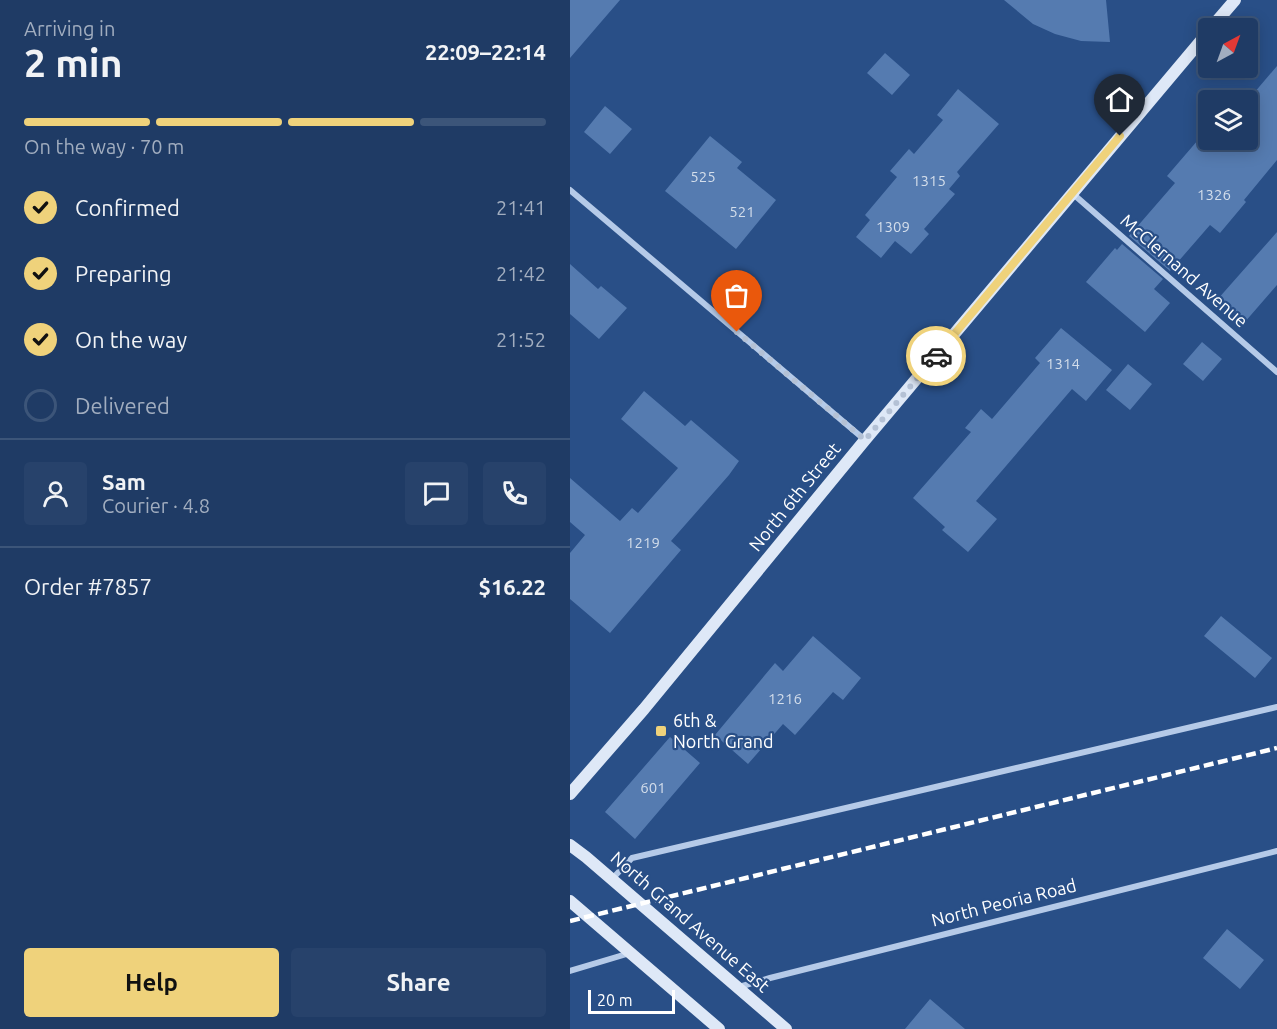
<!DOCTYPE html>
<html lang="en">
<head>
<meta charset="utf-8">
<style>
  :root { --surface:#1f3b65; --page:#27426b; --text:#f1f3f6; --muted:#a1adbf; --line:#3c5579; --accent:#efd27b }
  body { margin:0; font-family:Ubuntu,sans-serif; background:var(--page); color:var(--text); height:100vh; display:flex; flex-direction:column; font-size:22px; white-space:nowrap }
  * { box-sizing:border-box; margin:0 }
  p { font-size:20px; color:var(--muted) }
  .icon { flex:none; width:33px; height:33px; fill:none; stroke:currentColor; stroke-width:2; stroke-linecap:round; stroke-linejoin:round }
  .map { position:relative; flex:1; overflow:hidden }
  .drawer { display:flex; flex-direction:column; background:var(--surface); width:570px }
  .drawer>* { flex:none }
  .needle { width:39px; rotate:41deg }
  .fabs { position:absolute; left:628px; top:18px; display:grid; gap:12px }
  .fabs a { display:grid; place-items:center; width:60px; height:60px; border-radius:6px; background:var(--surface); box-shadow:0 3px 15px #0003,0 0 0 2px var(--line); font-size:30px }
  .scale { position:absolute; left:18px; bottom:15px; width:87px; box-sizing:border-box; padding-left:6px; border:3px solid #fff; border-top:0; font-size:16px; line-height:21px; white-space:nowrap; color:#fff; -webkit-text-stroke:4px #294f87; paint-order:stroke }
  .pin { position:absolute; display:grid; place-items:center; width:51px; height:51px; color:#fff; margin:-62px -26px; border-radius:50% 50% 50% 0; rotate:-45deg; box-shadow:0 0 6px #0007 }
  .pin .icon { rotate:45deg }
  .courier { position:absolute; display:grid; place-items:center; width:60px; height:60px; margin:-30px; border:4px solid #efd27b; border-radius:50%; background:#fff; color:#222; box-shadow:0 2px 8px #0007 }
  .summary em { font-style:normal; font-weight:700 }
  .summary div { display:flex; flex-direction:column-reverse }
  .summary { display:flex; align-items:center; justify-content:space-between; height:102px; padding:0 24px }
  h1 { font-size:39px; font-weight:700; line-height:45px }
  .bar { display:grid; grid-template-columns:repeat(4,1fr); gap:9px 6px; align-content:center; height:72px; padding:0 24px }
  .bar i { height:8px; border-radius:4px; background:var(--line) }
  .bar .selected { background:var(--accent) }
  .bar p { grid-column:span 4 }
  .line { display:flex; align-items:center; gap:15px; padding:0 24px; border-top:2px solid var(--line) }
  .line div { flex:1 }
  .round { display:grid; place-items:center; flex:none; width:63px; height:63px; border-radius:6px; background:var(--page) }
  ol { padding:0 24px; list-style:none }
  li { display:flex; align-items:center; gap:18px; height:66px }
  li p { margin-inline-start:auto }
  li .icon { padding:6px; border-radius:50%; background:var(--accent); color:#111; stroke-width:4 }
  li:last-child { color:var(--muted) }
  li i { width:33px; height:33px; border:3px solid var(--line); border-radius:50% }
  .cta { display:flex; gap:12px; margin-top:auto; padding:12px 24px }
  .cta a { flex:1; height:69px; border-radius:6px; background:var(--accent); color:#111; font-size:24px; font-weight:700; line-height:69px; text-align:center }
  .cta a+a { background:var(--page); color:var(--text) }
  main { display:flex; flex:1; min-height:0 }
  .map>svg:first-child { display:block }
</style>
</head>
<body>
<main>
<section class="drawer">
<div class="summary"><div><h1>2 min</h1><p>Arriving in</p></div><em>22:09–22:14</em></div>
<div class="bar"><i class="selected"></i><i class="selected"></i><i class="selected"></i><i></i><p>On the way · 70 m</p></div>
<ol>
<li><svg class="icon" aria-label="check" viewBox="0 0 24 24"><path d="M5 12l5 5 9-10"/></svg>Confirmed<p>21:41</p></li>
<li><svg class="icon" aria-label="check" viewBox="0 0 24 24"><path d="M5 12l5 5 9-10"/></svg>Preparing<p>21:42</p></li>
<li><svg class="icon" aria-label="check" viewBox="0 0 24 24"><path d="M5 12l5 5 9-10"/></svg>On the way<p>21:52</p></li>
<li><i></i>Delivered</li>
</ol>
<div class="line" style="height:108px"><a class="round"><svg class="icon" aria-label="person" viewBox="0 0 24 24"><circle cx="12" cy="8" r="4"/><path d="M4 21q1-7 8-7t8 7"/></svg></a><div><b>Sam</b><p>Courier · 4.8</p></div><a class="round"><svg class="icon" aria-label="chat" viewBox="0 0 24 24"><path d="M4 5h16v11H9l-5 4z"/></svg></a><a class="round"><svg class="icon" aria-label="phone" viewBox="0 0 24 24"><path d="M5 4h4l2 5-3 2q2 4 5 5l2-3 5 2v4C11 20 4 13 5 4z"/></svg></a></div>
<div class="line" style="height:78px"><div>Order #7857</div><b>$16.22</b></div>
<div class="cta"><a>Help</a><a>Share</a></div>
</section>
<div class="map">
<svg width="707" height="1029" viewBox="0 0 707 1029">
  <rect width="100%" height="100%" fill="#294f87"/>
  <path fill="#557bb0" d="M0,0h50l-50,58z
    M434,0h102l4,42 -29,-1 -26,-7 -22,-10z
    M315,53l25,22 -18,20 -25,-22z
    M707,66v94l-33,40 2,2 -26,31 -10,-8 -40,46 -41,-35 46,-53 -8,-7 31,-36h50v-40z
    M388,89l41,35 -42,48 3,4 -11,13 6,5 -31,35 5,5 -18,20 -16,-13 -14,17 -25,-21 14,-17 -5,-5 32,-38 -7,-6 19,-22 5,5 29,-34 -6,-5z
    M35,106l27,23 -22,25 -26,-22z
    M140,136l32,26 -5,6 39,32 -40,49 -71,-58z
    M707,232v53l-33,38 -27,-23z
    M552,244l41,35 -9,10 16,14 -25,29 -59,-50 29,-34 2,2z
    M0,264l28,25 3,-3 26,22 -28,31 -29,-25z
    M491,328l51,42 -26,31 -14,-12 -96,112 21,18 -29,33 -26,-22 3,-3 -32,-29 58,-66 -6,-4 16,-19 11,10 48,-56 -5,-5z
    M632,342l20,17 -19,22 -20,-17z
    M558,364l24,20 -22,26 -24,-20z
    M74,391l41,35 6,-6 48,41 -10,14 -58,66 10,9 -71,83 -40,-34v-46l15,-18 -15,-13v-44l50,43 12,-13 6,5 40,-45 -57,-49z
    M651,616l51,42 -17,20 -51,-42z
    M243,636l48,42 -18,22 -10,-8 -38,43 -12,-11 -35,40 -33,-29 60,-72 8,8z
    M100,737l30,26 -65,76 -30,-27z
    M657,929l37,31 -24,29 -37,-31z
    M360,999l35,30h-60z"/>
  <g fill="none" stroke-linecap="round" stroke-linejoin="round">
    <path stroke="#b5cae8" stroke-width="6" d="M0,190l295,250
      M502,193l205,179
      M42,879l20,-21 645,-151
      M0,971l60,-18
      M169,987l31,-9 507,-127"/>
    <path stroke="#dee8f7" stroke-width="12" d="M641,28l24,-28
      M0,794l74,-85 221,-269 344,-409
      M0,845l16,12 200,172
      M0,901l149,128"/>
    <path stroke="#fff" stroke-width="4.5" stroke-dasharray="10 4.5" stroke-linecap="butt" d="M0,921l707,-173"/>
  </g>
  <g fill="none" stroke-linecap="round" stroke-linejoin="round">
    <path stroke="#b4c1d5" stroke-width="6" stroke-dasharray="0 10.8" d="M167,332l128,108 71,-84"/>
    <path stroke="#efd27b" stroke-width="8" d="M366,356l184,-220"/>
  </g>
  <rect fill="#efd27b" stroke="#294f87" stroke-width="2" x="85" y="725" width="12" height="12" rx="3"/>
  <g text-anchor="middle" stroke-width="4.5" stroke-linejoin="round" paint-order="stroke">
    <g font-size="15" fill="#d4deeb">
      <text x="133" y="182">525</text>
      <text x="359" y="186">1315</text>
      <text x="644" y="200">1326</text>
      <text x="172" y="217">521</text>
      <text x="323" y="232">1309</text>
      <text x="493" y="369">1314</text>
      <text x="73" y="548">1219</text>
      <text x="215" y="704">1216</text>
      <text x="83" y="793">601</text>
    </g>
    <g font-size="18" fill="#fff" stroke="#294f87">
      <text transform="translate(614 271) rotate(41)" y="6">McClernand Avenue</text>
      <text transform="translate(225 497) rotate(-51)" y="6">North 6th Street</text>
      <text transform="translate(434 903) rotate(-14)" y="6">North Peoria Road</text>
      <text transform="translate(120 922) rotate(41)" y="6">North Grand Avenue East</text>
    </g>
    <g font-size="18" fill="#fff" stroke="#294f87" text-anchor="start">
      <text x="103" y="727">6th &amp;<tspan x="103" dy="21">North Grand</tspan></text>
    </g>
  </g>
</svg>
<div class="fabs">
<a><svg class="needle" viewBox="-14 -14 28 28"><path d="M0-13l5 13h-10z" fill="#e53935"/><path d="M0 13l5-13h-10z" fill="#a1adbf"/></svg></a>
<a><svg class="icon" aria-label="layers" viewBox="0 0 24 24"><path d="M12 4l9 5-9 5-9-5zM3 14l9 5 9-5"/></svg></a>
</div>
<div class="scale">20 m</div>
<div class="pin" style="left:167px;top:332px;background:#ea580c"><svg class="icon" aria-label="bag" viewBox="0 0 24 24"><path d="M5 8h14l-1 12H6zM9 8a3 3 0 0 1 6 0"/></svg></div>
<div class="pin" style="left:550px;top:136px;background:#1f2937"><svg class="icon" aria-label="home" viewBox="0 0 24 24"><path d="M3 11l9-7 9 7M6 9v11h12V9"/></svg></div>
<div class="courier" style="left:366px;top:356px"><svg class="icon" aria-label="car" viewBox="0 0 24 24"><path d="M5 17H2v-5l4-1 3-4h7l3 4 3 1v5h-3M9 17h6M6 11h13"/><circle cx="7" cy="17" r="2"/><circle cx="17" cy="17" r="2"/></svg></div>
</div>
</main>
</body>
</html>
